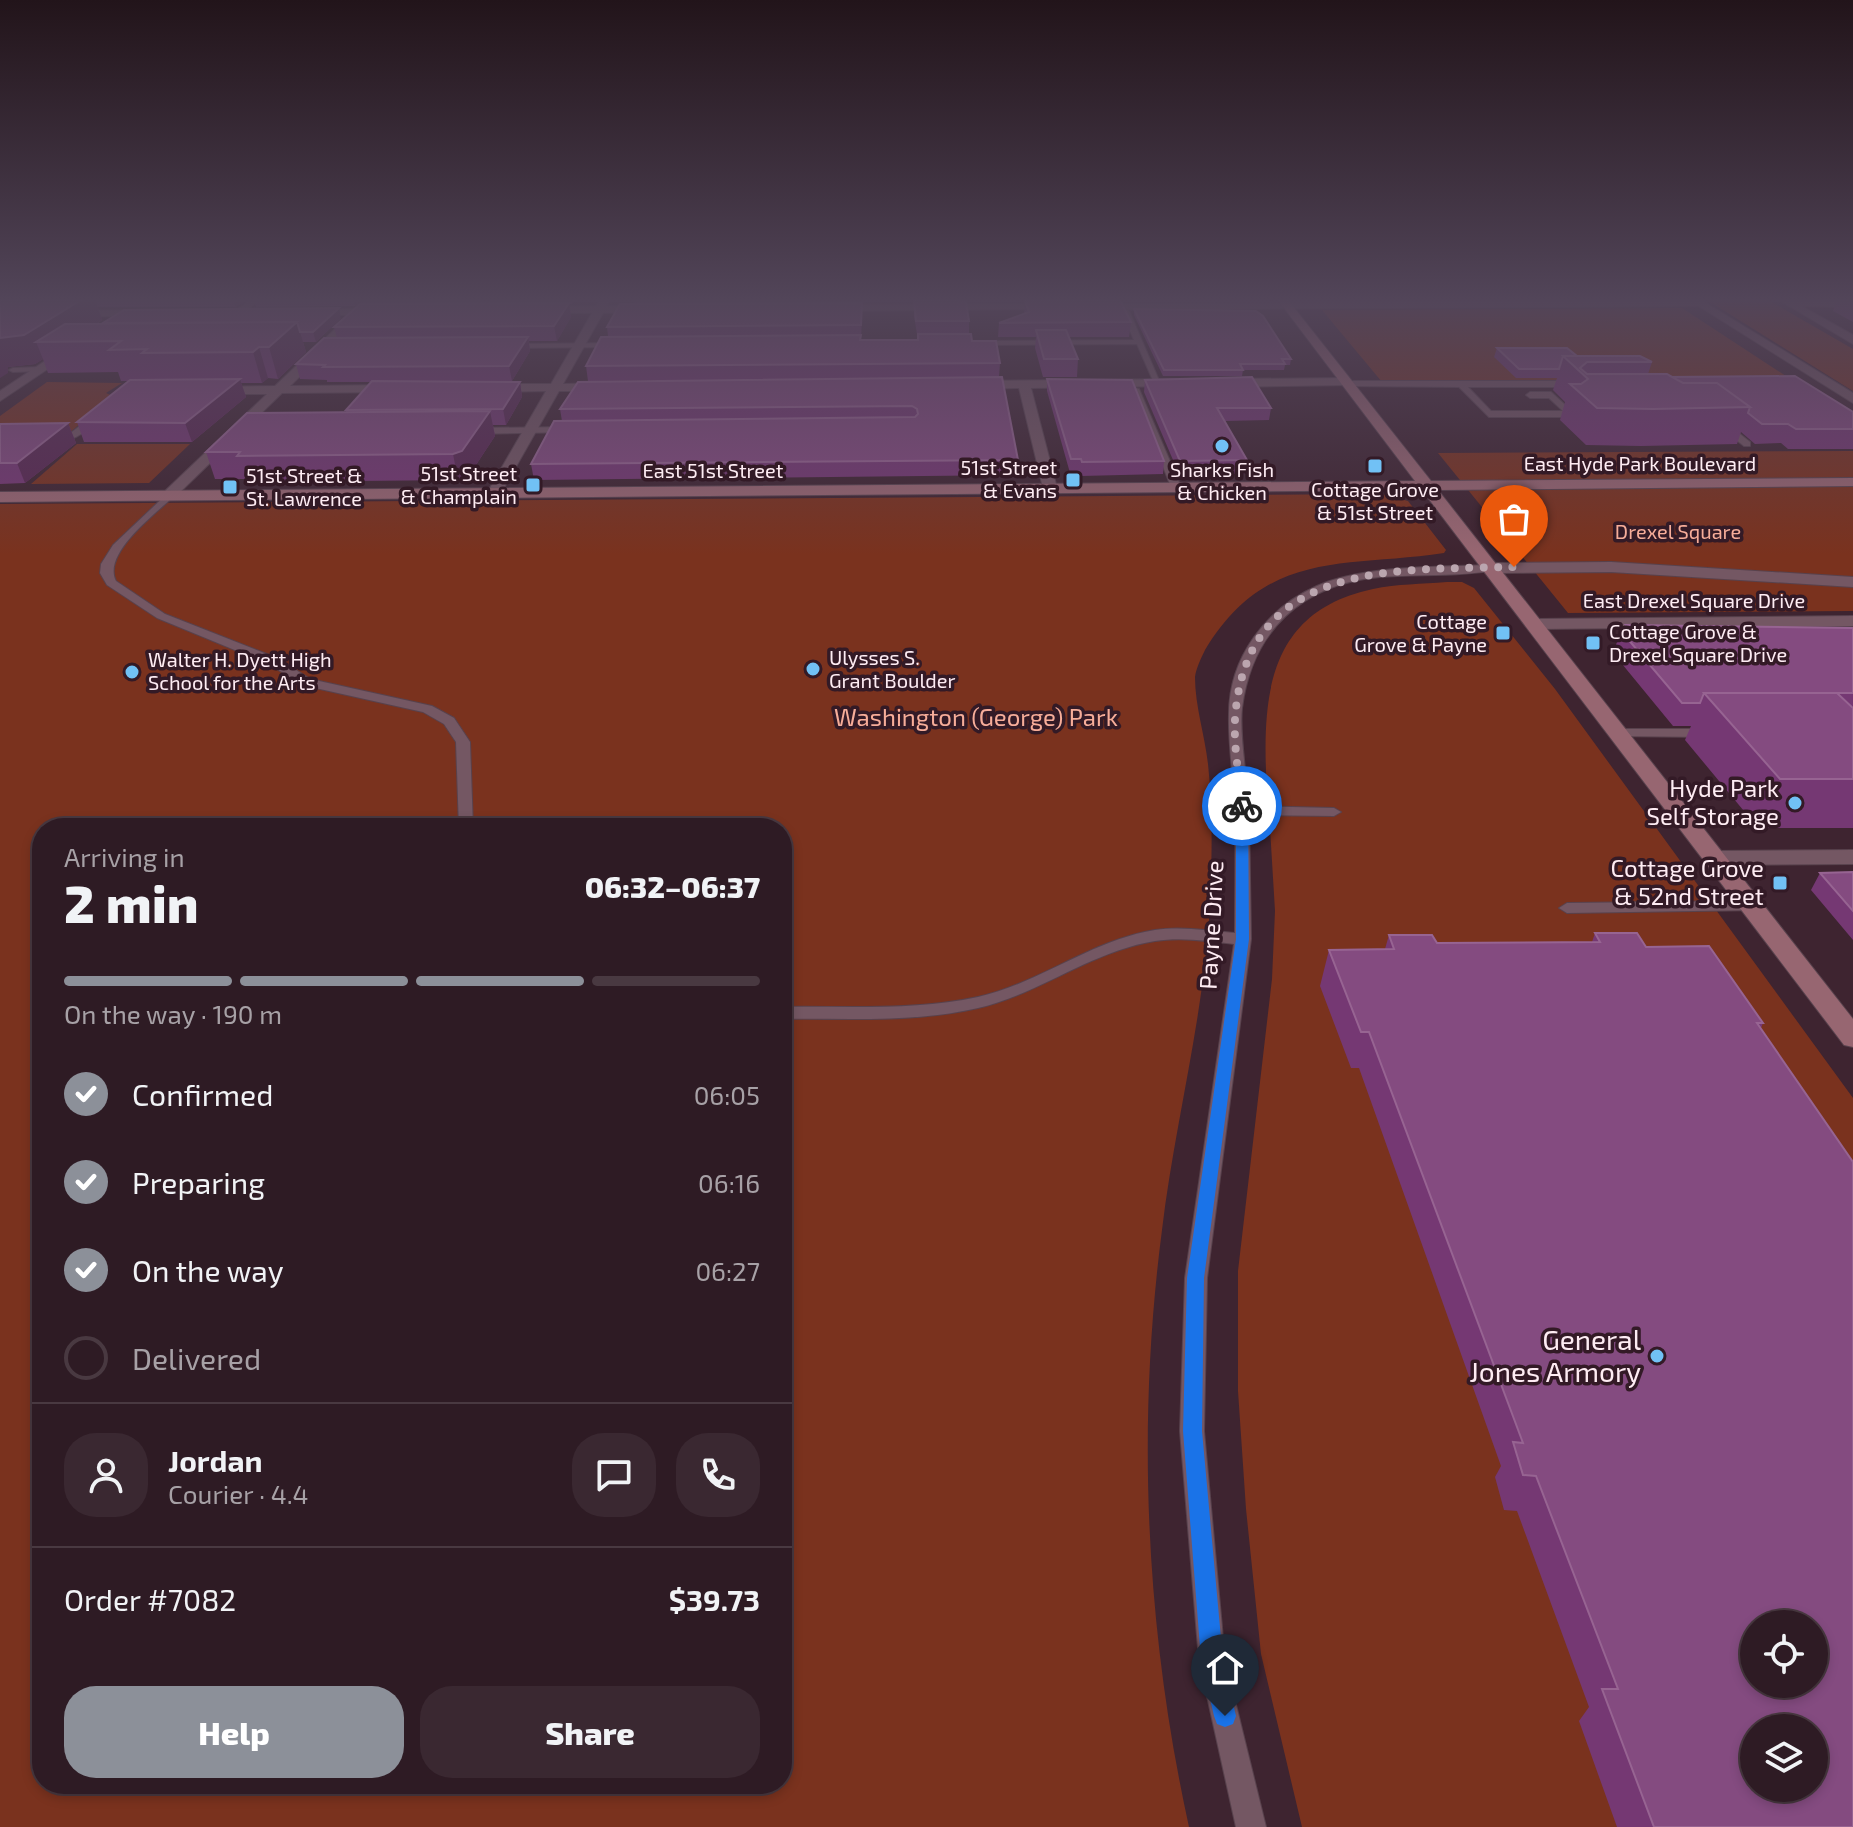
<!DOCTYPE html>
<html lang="en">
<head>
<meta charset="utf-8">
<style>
  :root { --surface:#2e1b24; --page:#3a2831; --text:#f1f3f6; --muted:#a7a1a6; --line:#493941; --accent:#8c9099 }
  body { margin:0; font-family:"Exo 2",sans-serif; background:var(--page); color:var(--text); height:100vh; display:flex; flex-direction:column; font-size:30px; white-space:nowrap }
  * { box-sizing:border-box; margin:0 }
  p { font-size:26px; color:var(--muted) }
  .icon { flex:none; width:44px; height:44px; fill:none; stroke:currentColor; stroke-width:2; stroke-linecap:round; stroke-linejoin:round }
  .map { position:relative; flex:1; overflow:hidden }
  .drawer { position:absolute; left:32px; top:818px; width:760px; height:976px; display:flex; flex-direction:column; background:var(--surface); border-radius:32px; box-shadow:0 4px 12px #0003,0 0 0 2px var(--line) }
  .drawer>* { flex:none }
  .tools { position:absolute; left:1740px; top:1610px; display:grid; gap:16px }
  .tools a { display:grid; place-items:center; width:88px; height:88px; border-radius:50%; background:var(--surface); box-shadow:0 4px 12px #0003,0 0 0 2px var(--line); font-size:40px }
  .pin { position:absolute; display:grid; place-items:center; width:68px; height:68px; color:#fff; margin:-82px -34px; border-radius:50% 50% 50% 0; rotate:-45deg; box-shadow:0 0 8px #0007 }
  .pin .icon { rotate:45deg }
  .courier { position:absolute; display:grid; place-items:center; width:80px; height:80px; margin:-40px; border:6px solid #1a73e8; border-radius:50%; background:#fff; color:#222; box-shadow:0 2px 10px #0007 }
  .summary em { font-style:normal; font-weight:800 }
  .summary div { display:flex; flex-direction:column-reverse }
  .summary { display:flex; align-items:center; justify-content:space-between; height:136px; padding:0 32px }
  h1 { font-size:52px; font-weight:800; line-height:60px }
  .bar { display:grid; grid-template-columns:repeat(4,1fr); gap:12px 8px; align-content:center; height:96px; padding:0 32px }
  .bar i { height:10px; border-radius:6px; background:var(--line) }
  .bar .active { background:var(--accent) }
  .bar p { grid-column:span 4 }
  .line { display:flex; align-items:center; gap:20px; padding:0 32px; border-top:2px solid var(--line) }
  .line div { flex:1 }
  .round { display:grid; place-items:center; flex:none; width:84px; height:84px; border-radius:32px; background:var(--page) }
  ol { padding:0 32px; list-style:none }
  li { display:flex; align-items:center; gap:24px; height:88px }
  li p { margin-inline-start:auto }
  li .icon { padding:8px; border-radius:50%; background:var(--accent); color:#fff; stroke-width:4 }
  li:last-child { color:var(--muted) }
  li i { width:44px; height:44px; border:4px solid var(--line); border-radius:50% }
  .button { display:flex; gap:16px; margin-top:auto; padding:16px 32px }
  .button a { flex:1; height:92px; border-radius:32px; background:var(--accent); color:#fff; font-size:32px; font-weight:800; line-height:92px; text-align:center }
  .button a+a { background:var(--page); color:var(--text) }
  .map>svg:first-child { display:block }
</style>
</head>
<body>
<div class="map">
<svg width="1853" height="1827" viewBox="0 0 1853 1827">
  <rect width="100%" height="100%" fill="#3e2430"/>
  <path fill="#7a321e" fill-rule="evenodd" d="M1707,300h61l85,49v42z
    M1682,308l110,72 -410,2 -60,-72z
    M47,382l75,1 -16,10 7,3 -46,39 -67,1v-20z
    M77,444h113l-41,39 -118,1z
    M1853,451v160l-285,2 -130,-160z
    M1382,494l26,7 38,49 -2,3c-99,15 -177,-5 -239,97 -4,8 -9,19 -10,27 0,29 10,59 13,87 5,46 4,93 2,139 -5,110 -35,218 -48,327 -26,199 -16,401 27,597h-1189v-1323zM42,828h740v956h-740z
    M1447,582h15l12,6 81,101 298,409v729h-551l-41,-173 -15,-145 -8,-118v-120l34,-292 3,-68 -5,-83 12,-13 -3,-10 -12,-12c-5,-91 -3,-181 106,-204 24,-5 49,-5 74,-7zM1754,1624h60v60h-60zM1754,1728h60v60h-60z"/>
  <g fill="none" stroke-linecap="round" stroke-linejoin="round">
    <defs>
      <path id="service" d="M251,300h8l-17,14h-6v-4z
        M1123,304l4,2 34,79 -7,-2 -17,-39 -160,1 -4,-2 4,-2 157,-1 -15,-34z
        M618,343l3,4 -112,1 -4,-2 4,-2z
        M41,367l3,4 -31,1 -4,-2 4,-2z
        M1348,381h226l4,3 -4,3h-106l23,24h72l-14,-13h-19l-4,-3 4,-3h21l24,22 -4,3h-82l-30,-30 -114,-1v-4z
        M1132,387l7,2 42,98 -1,2 -9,-2z
        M94,415l7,2c-14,14 -33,31 -54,22l21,-4z
        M1720,423h6l24,19v4h-6l-24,-19z
        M569,427l5,3 -2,2 -100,2 -5,-3 5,-3z
        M169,492l4,1v4c-19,18 -71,57 -57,84l49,33 112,44 33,21 122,27 22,12 16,24 3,86h-14l-3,-86 -12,-18 -21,-12 -121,-27 -33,-21 -112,-46 -50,-33 -7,-12 1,-9 12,-19z
        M1492,565l4,1v4c-38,7 -78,4 -116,7 -78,7 -128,54 -138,131 -3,27 5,70 7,98l85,2 7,4 -7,4 -85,-1 2,124 -44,339 -3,153 21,229 41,167h-30l-37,-167 -19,-229 5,-153 49,-334c-26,-3 -53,-7 -79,-3 -63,10 -116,53 -177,67 -64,15 -132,10 -196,11v-12c64,-1 132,4 196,-10 62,-14 114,-57 177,-67 27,-4 54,1 80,3 0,-41 1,-81 0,-122 -1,-32 -7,-65 -6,-97 0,-57 38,-106 88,-128 46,-21 124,-19 175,-21z
        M1618,729h89l7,4 -7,4 -94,-1 -2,-3z
        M1752,901l8,5 -2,4 -191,3 -8,-5 8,-5z"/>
      <path id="minor" d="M600,300h10l-3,6h39l6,3 -6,3 -43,1 -40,71 45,-1 6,4 -6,4h-49l-58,102 -2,3h-10l-2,-3 59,-102 -57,1 -6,-4 6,-4h62l41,-71h-53l-6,-3 6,-3 57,-1z
        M1701,301l5,3 -1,2 -614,4 -6,-3 6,-3z
        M1792,301h61v6l-65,-1 -1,-2z
        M1054,304l6,3 -2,2 -227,2 -6,-3 6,-3z
        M382,308l6,3 -2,2 -23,2 -73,71 106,-1 6,4 -1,3 -119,1 -108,105h-10v-6l103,-98h-54l-6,-4 1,-3 67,-1 75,-71h-43l-4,-1v-4z
        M0,311l150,-1 6,3 -6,3 -150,1z
        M69,345l10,3 -79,53v-10z
        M1346,378l6,4 -2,3 -125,2 -6,-4 6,-4z
        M1176,379l6,4 -2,3 -149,2 26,100 -7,4 -7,-4 -24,-100 -46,1 -6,-4 6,-4z
        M1611,562l242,15v10l-242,-15 -119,1 -8,-5 8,-5z
        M1853,616v10l-318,3 -9,-5 9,-5z
        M1853,850v14l-139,1 -8,-2 -3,-5 3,-5 8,-2z"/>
      <path id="tertiary" d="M1689,300h12l152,93v10z
        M1779,300h12l62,35v9z"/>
      <path id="secondary" d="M1278,300h10l143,181 422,-3v8l-415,4 415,529v28l-9,-2 -422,-555 -1422,12v-10l1415,-11z"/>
    </defs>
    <use href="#service" stroke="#58424d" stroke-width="2"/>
    <use href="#minor" stroke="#58424d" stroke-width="2"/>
    <use href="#tertiary" stroke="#58424d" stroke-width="2"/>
    <use href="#secondary" stroke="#58424d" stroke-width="2"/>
    <use href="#service" fill="#745763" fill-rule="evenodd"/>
    <use href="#minor" fill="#745763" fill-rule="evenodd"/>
    <use href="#tertiary" fill="#745763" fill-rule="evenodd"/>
    <use href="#secondary" fill="#976671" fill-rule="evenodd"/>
  </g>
  <path fill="#753873" d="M0,300h247l-11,7h-138l4,13 -5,4 244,-6 -25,24h-13l3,10 -28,27 -10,-1 -6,5h-21l5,14 -54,45h-108l-7,-20 51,-41h-7l-3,-9 -70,1 -5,-14 -8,5 -27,3v6z
    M254,300h227l-3,3h13l-1,-3h85l-3,4h-3l2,13 -14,24h-28l1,10 -18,30 8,1 2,15 -16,28h-13l2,11 -27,41 -10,3 -213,2 -1,-3h-29l-9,-27 140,-40v-2l25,-28h-44v-2l-27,-1 -4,-15 41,-26 -3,-11 26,-23 -5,2 -99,1z
    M634,300h176l-1,3 53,13 -1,24h57l-4,-24v-16l55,21v13l3,7 28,22 -1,14 19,83v15l-484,5 -3,-16 31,-43 -2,-12 284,-30 -256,2 -2,-15 22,-30 -1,-9 28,-23z
    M1837,300h16v22l-20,-11z
    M1025,301l106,21 -2,15h-60l9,22 -1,18h-34l-8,-29 1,-11h-38l1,-14 25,-9z
    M1134,309l157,50 -1,6h-5l-1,5h-41l-1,6h-79l-29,-61z
    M1497,348l155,14 -4,12 24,3 181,35v37h-65l-7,-6 -26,1 -14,-12 -4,12 -96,2 -55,-1 -26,-25 5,-18 -12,-12 4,-12h-41l-22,-21z
    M1047,379l117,82 -1,13 -82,2 -1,-4 -10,1 -23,-82z
    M1145,380l126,28 -2,12 -45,1 23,39 -2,14h-66l-35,-82z
    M68,423l8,20 -51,40 -25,1v-60z
    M1626,625l227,3v200h-95l-73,-88 6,-14h-18l-60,-73 8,-22h3z
    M1853,872v68l-42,-50 9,-17z
    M1595,933l51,14 117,76 -2,5 92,799h-236l-38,-106 10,-14 -72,-196 -13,-1 -9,-33 6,-11 -142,-398h-8l-31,-82 9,-36 56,-1 4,-14 48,8 155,-1z"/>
  <path fill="#592852" d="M81,300h14l7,20 -33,22h-33l7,17 -8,5 -27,3v6l-8,5v-40z
    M233,300h14l-11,7z
    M354,300h10v1l-9,5z
    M569,303l2,14 -14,24 -3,-15z
    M339,308l2,10 -25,24 -3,-10z
    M297,322l9,30 -28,27 -9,-32z
    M528,337l2,14 -18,30 -3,-15z
    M259,347l9,31 -6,5 -9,-31z
    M240,379l6,18 -54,45 -7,-19z
    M520,382l2,15 -16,28 -3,-16z
    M490,411l5,25 -27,41 -10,3 -5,-26z
    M68,423l8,20 -51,40 -8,-20z"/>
  <path fill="#844b80" stroke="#976492" stroke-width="2" fill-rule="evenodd" d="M0,300h81l-57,35 -24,3z
    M914,300h41l11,2 3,19h-53z
    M1120,300l11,22 -132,1 30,-11 -4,-11z
    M569,303l-15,23 -220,1 26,-23z
    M862,303l-1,22 -254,2 13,-23z
    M339,308l-26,24h-13l-3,-10 -194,1 21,-13z
    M1134,309l122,2 7,5 28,43h-9l3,5h-45l3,6h-79z
    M297,322l-28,25h-10l-6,5 -111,1 5,-4 -38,1 12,-9 -85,1 29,-18z
    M1036,330h30l12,29h-34z
    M918,334h53l1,7h24l4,22 -414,3 15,-29 260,-2 -1,5h58z
    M528,337l-19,29 -186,1 2,-2 -29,-1 28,-26z
    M1497,348h70l10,8h-14l-4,13h-40z
    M1563,356h77l12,6h-65l-7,6 7,6h80l16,9h34l33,24 -97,2 -56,-1 -27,-24h11l7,-5z
    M1795,376l58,36v17h-57l-8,-5h-26l-14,-11 2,-6 -33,-24h-34l-11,-6z
    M1002,377l16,83 -487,4 23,-43 361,-4 3,-3 -1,-5 -5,-3 -352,3 18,-27z
    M1252,377l19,31h-54l30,52 -67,1 -35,-81z
    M240,379l-55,44 -108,-1 53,-42z
    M1047,379l85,1 32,81 -82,1 -1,-3h-10z
    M372,381l148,1 -17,27 -157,1z
    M490,411l-28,40 -9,3 -216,2 3,-4h-34l41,-39z
    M68,423l-51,40h-17v-39z
    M1626,625l227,3v65h-149l-4,10h-18l-61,-72h11z
    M1704,693h133l16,15v71h-73z
    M1853,872v39l-33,-38z
    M1595,933h42l9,14 63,-1 54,77h-6l96,139v665h-199l-52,-138h16l-82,-213 -13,-1 -10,-33 10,1 -154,-411h-8l-32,-82 65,-1 -5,-14h43l5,8 163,-1zM1754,1624h60v60h-60zM1754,1728h60v60h-60z"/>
  <linearGradient id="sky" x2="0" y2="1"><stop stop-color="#22141a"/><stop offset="0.54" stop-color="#524559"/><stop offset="1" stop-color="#524559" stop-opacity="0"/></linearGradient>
  <rect width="1853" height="555" fill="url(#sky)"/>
  <path fill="#1a73e8" d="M1242,802l6,4 1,133 -45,339 -2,153 21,229 13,56 -3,8 -8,3 -8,-3 -3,-8 -13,-56 -18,-229 4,-153 49,-339v-133z"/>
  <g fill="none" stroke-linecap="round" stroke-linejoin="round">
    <path stroke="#bba6af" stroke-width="8" stroke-dasharray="0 14.4" d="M1242,806c-3,-31 -10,-67 -6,-98 17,-149 164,-138 278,-141"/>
  </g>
  <g fill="#71c1f5" stroke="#331a26" stroke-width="3">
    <circle cx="1222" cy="446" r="8"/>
    <rect x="1367" y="458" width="16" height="16" rx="4"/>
    <rect x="1065" y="472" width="16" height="16" rx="4"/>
    <rect x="525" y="477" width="16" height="16" rx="4"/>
    <rect x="222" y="479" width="16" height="16" rx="4"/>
    <rect x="1495" y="625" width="16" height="16" rx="4"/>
    <rect x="1585" y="635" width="16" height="16" rx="4"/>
    <circle cx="813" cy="669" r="8"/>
    <circle cx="132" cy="672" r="8"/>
    <circle cx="1795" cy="803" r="8"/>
    <rect x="1772" y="875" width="16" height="16" rx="4"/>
    <circle cx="1657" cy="1356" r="8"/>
  </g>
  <g text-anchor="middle" stroke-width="7" stroke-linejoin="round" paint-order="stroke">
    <g font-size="20" fill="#feecf3" stroke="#331a26">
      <text x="1640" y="471">East Hyde Park Boulevard</text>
      <text x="713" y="478">East 51st Street</text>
      <text x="1694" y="608">East Drexel Square Drive</text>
    </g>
    <g font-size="20" fill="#feecf3" stroke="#331a26" text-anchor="start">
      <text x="1057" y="475" text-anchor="end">51st Street<tspan x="1057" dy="23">&amp; Evans</tspan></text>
      <text x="1222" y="477" text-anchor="middle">Sharks Fish<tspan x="1222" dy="23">&amp; Chicken</tspan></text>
      <text x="517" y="481" text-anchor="end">51st Street<tspan x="517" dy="23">&amp; Champlain</tspan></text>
      <text x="246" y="483">51st Street &amp;<tspan x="246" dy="23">St. Lawrence</tspan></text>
      <text x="1375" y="497" text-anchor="middle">Cottage Grove<tspan x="1375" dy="23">&amp; 51st Street</tspan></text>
      <text x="1487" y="629" text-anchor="end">Cottage<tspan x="1487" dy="23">Grove &amp; Payne</tspan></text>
      <text x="1609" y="639">Cottage Grove &amp;<tspan x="1609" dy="23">Drexel Square Drive</tspan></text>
      <text x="829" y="665">Ulysses S.<tspan x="829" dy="23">Grant Boulder</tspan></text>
      <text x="148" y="667">Walter H. Dyett High<tspan x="148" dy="23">School for the Arts</tspan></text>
    </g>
    <g font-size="20" fill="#f7ad99" stroke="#331a26">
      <text x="1678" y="539">Drexel Square</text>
    </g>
    <g font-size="24" fill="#f7ad99" stroke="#331a26">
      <text x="976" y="726">Washington (George) Park</text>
    </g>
    <g font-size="24" fill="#feecf3" stroke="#331a26" text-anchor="end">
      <text x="1779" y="797">Hyde Park<tspan x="1779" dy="28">Self Storage</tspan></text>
      <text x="1764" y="877">Cottage Grove<tspan x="1764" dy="28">&amp; 52nd Street</tspan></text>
    </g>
    <g font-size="24" fill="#feecf3" stroke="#331a26">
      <text transform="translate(1212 925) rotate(-87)" y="8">Payne Drive</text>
    </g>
    <g font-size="28" fill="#feecf3" stroke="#331a26" text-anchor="end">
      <text x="1641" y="1350">General<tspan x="1641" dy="32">Jones Armory</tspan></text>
    </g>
  </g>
</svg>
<div class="tools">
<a><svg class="icon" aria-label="locate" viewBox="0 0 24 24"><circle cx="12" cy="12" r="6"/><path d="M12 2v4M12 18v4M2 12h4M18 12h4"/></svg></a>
<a><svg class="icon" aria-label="layers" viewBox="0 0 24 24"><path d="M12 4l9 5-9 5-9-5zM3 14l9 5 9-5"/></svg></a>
</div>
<div class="pin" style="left:1514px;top:567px;background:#ea580c"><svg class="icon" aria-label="bag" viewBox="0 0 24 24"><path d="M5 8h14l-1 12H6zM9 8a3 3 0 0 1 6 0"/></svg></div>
<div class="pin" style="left:1225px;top:1716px;background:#1f2937"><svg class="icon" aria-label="home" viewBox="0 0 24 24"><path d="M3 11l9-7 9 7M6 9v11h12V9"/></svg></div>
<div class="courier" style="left:1242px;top:806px"><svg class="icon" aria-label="bike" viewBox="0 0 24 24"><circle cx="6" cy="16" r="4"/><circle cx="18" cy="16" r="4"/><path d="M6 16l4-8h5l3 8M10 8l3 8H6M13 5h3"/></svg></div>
<section class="drawer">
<div class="summary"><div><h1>2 min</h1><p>Arriving in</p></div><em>06:32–06:37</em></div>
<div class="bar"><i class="active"></i><i class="active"></i><i class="active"></i><i></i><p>On the way · 190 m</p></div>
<ol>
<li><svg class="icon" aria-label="check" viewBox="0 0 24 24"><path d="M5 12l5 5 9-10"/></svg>Confirmed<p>06:05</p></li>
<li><svg class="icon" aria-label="check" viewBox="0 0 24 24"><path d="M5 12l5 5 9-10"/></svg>Preparing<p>06:16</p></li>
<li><svg class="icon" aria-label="check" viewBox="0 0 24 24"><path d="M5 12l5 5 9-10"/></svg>On the way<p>06:27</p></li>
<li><i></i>Delivered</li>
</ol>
<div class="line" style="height:144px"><a class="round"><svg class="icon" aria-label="person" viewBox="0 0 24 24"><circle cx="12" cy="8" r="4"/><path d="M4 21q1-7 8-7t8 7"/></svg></a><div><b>Jordan</b><p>Courier · 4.4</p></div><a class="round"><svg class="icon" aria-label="chat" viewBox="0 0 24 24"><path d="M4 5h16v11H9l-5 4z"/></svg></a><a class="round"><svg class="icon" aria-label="phone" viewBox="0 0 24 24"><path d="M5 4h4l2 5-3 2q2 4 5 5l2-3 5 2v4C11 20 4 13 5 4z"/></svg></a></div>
<div class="line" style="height:104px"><div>Order #7082</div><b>$39.73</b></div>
<div class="button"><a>Help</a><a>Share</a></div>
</section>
</div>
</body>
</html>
